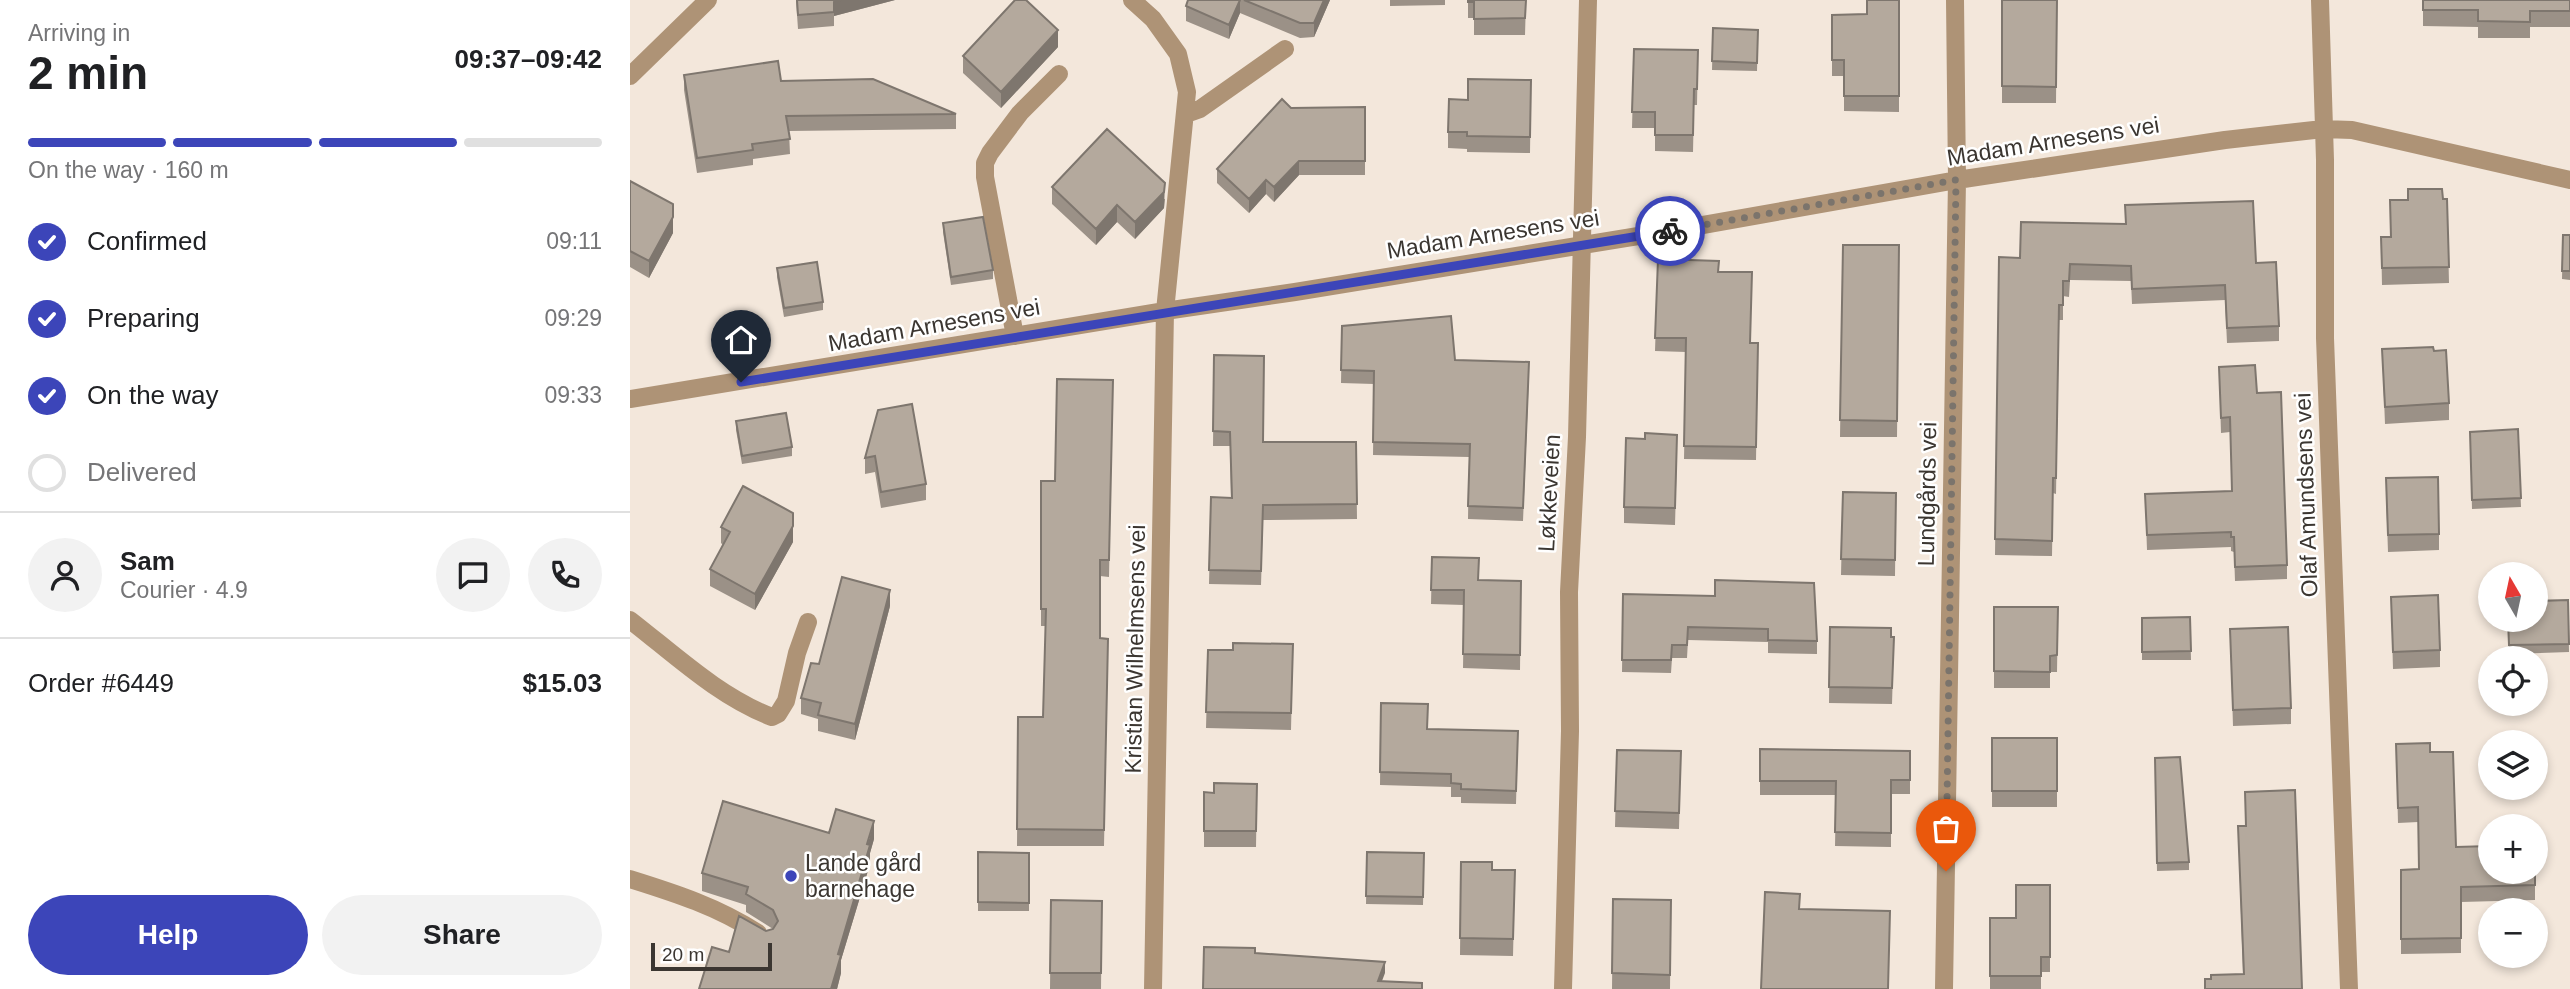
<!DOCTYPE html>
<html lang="en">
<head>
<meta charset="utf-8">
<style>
  :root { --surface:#fff; --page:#f2f2f2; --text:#202124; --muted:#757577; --line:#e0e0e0; --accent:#3c45b9 }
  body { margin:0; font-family:Arial,sans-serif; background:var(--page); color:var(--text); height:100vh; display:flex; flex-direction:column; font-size:26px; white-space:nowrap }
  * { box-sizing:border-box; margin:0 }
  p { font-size:23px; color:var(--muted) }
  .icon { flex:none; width:38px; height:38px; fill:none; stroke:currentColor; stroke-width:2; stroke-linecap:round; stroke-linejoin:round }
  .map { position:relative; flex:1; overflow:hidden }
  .panel { display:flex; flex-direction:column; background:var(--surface); width:630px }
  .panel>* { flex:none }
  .needle { width:46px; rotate:351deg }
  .tools { position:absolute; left:1848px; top:562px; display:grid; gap:14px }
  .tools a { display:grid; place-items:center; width:70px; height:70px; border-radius:50%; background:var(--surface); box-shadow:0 4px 10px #0003; font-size:35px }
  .scale { position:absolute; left:21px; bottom:18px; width:121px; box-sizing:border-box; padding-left:7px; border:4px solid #3b3631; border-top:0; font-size:19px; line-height:24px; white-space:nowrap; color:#3b3631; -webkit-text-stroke:5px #fff; paint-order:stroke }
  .pin { position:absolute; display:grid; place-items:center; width:60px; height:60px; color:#fff; margin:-72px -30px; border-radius:50% 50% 50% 0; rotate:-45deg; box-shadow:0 0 7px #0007 }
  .pin .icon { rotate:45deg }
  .courier { position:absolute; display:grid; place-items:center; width:70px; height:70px; margin:-35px; border:5px solid #3c45b9; border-radius:50%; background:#fff; color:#222; box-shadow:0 2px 9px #0007 }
  .head em { font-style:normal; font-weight:700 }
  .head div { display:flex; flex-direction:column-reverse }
  .head { display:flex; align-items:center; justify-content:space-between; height:119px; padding:0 28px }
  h1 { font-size:46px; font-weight:700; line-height:52px }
  .bar { display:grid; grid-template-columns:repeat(4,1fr); gap:10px 7px; align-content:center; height:84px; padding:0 28px }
  .bar i { height:9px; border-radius:5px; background:var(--line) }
  .bar .current { background:var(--accent) }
  .bar p { grid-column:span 4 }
  .line { display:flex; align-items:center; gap:18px; padding:0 28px; border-top:2px solid var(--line) }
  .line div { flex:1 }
  .round { display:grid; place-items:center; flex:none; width:74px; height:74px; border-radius:37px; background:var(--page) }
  ol { padding:0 28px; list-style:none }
  li { display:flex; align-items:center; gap:21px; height:77px }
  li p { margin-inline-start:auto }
  li .icon { padding:7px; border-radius:50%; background:var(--accent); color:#fff; stroke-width:4 }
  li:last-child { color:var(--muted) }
  li i { width:38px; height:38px; border:4px solid var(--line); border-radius:50% }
  .primary-button { display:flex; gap:14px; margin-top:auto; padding:14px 28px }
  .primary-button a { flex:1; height:80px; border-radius:42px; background:var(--accent); color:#fff; font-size:28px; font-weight:700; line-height:80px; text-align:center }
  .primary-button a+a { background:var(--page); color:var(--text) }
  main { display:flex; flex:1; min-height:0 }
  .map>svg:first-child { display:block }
</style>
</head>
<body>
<main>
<section class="panel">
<div class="head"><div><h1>2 min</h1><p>Arriving in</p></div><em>09:37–09:42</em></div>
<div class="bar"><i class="current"></i><i class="current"></i><i class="current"></i><i></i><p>On the way · 160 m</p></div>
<ol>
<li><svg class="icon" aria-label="check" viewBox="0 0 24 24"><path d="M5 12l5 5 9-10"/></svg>Confirmed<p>09:11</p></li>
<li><svg class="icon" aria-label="check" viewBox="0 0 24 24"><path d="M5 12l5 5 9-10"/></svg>Preparing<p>09:29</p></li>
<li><svg class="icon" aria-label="check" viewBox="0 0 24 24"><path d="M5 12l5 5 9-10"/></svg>On the way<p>09:33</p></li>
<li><i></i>Delivered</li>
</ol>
<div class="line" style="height:126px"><a class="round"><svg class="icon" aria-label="person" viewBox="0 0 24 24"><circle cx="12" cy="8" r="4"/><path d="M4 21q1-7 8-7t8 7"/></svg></a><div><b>Sam</b><p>Courier · 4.9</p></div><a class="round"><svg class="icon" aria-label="chat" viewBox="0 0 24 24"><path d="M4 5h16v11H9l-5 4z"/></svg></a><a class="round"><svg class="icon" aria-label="phone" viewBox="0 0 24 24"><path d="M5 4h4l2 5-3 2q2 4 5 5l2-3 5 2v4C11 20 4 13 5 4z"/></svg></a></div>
<div class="line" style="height:91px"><div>Order #6449</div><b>$15.03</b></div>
<div class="primary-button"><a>Help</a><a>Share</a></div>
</section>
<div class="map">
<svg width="1940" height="989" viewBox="0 0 1940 989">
  <rect width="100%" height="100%" fill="#f3e7db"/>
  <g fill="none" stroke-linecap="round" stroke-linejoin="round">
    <path stroke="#ae9376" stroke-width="18" d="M502,0l21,19 25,35 9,38 -22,219 -12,678
      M1690,0l5,160v178l24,651
      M0,76l78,-76
      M556,114l14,-5 85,-60
      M385,336l-30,-159v-14l5,-10 30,-40 39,-39
      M0,399l535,-88 130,-19 374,-61 288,-51 268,-40 98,-11 29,1 218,50
      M0,620c44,34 89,77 142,97l6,-3 8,-13 11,-48 11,-31
      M0,879c45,14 88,28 128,54
      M933,989l7,-258 -1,-139 8,-155 11,-437
      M1314,989l13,-809 -2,-180"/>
  </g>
  <path fill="#9b9187" d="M166,0h99l-61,16v10l-36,3z
    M558,0h142l-16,37 -14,1 -60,-25 -11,26 -43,-18v-15z
    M760,0h55v5l-55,1z
    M838,0h58l-1,35h-51v-17h-6z
    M1269,0v112l-55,-1v-35h-12v-61l35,-1z
    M1372,0h55l-1,103h-54z
    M1793,0h147v27h-40v11h-52v-11l-55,-1z
    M1083,28l45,2 -1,41 -45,-1z
    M428,47l-57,61 -38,-35v-17z
    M1004,49l64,1 -1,55h-3l-1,47 -38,-1v-23h-23z
    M54,75l97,6 175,33v15l-167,2 1,23 -37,5v6l-56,8 -13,-83z
    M901,80l-1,73 -63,-1v-3l-19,-1v-16l20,-32z
    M735,107v68h-66l-25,27 -8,-8 -17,19 -32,-30v-14l74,-61z
    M0,181l43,52 -24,45 -19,-11z
    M422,187l113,12 -1,9 -29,31 -18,-17 -21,23 -44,-41z
    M1813,199h4l2,84 -67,2 -1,-48h10z
    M1495,205l131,58 23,63v15l-52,2 -2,-43 -93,4 -1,-23 -61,-1 -1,17 -6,-1v24h-4l-3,174 -3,-1 -1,63 -57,-1 4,-298 21,1 105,-34z
    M313,223l50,47v9l-42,6 -8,-53z
    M1933,235h7v45l-8,-1z
    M1213,245h56l-2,192h-57z
    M1028,259l61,13 31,71h8l-2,117 -72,-1 2,-107 -31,-1z
    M147,268l46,34v8l-39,7 -7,-40z
    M712,326l113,34 74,15 -6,146 -55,-2 1,-62 -96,-2 1,-71 -33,-1z
    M1752,349l52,2 15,52v17l-64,4z
    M584,355l49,87h93l1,77 -94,1 -2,65 -52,-1 2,-87 20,1 -1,-52h-17z
    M1589,367l38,26 30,172v14l-52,2 -1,-29 -3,-1v-4l-84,3 -2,-56 87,-3 -2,-59 -9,1z
    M483,380l-4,197 -9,-1v62l8,1 -4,207h-87l1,-129h25l3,-91h-5v-145h14z
    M248,410l48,74v16l-45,8 -6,-36 -10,2v-16z
    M106,421l56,26v9l-50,8 -6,-34z
    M1888,429l3,78 -49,2 -2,-77z
    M1047,452l-2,73 -51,-2v-16z
    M1213,492l53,1 -1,83 -54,-1z
    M1756,494l53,40v16l-51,2z
    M91,527l72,15 -38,68 -45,-24v-17l13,-24 -2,-2z
    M802,557l46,23 43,1 -1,89 -57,-2 1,-63 -33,-1z
    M993,594l194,47v13l-49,-1v-11l-80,-2 -1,18h-15l-1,15 -49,-1z
    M1761,597l49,53v17l-47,2z
    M1938,600l1,52 -60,2 -1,-34z
    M260,606l-35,134 -37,-9v-12l-17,-5v-16l18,-34z
    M1364,607h64l-1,65h-7v16h-56z
    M1560,617l1,43h-49v-42z
    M1200,627l64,10 -2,67 -63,-1z
    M1600,629l61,79v16l-58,2z
    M663,644l-2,86 -85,-2 2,-78h25z
    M751,703l46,26 91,2 -2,73 -55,-1v-6h-10v-10l-71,-2z
    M1362,738h65v69h-65z
    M1766,744l34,8 26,95 79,25v28l-74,2v51l-60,1v-84l17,-1v-47l-20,1z
    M1130,749l150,2v43h-19v53l-56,-1 1,-51h-76z
    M987,750l64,1 -2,78 -64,-2z
    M1525,758l34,104v8l-32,1z
    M627,784l-1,63h-52v-55l10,1z
    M1615,792l57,197 -91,-10 32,-5 -5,-148h7z
    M244,839l-4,14v11l-29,96v13l-4,16h-138l30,-37 37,-21 7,-2 -27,-17v-7l-44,-14v-18z
    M348,852l51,1v58h-51z
    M737,852l57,1 -1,52 -57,-1z
    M831,862l31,8h23l-2,86 -53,-1z
    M1420,885v87h-9v17h-51v-71h26z
    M983,899l58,1 -1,89h-58z
    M421,900l51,1 -1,88h-51z"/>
  <path fill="#7e766e" d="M211,0h54l-61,16v-14z
    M610,0v13l-11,26v-14z
    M694,0h6l-16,37v-14z
    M428,30v17l-57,61v-16z
    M669,161v14l-25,27v-15z
    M636,180v14l-17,19v-14z
    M535,183l-1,25 -29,31v-17z
    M487,205v17l-21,23v-16z
    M43,217v16l-24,45v-17z
    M163,526v16l-38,68v-16z
    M260,590v16l-35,134v-16z
    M244,821v18l-4,14v11l-29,96v13l-4,16h-6l7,-35z
    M755,962v11l-6,16 -1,-8z"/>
  <path fill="#b4a99d" stroke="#7e766e" stroke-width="2" d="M167,0h44l-7,2v10l-36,3z
    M385,0h11l32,30 -57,62 -38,-36z
    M558,0h52l-11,25 -43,-19z
    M614,0h80l-10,23h-14z
    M838,0h58l-1,18 -51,1v-17h-6z
    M1237,0h32v96h-55v-36h-12v-45l35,-1z
    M1372,0h55l-1,87 -54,-1z
    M1793,0h147v11h-40v11l-52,-1v-11h-55z
    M1083,28l45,2 -1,33 -45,-2z
    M1004,49l64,1 -1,39h-3l-1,46h-38v-23h-23z
    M148,61l3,20 92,-2 83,35 -170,2 4,23 -38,5 1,6 -56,8 -13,-83z
    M838,79l63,1 -1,57 -63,-1v-4h-19l1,-33 19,1z
    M652,99l9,9 74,-1v54h-66l-25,26 -8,-7 -17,19 -32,-30z
    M477,129l58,54 -1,9 -29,30 -18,-17 -21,24 -44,-42z
    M0,181l43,23v13l-24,44 -19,-10z
    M1778,189h34l1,10h4l2,68 -67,1 -1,-31h10l-1,-37h18z
    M1623,201l3,62 20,-1 3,64 -52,2 -2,-43 -93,4 -1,-23 -61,-2 -1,17h-6v24h-4l-3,173h-3l-1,63 -57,-2 4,-282 21,1 1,-36 105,2 -1,-19z
    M353,217l10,53 -42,7 -8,-54z
    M1933,235h7v36h-8z
    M1213,245h56l-2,176 -57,-1z
    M1028,259l61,2 -1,11h34l-2,71h8l-2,104 -72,-1 2,-108h-31z
    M187,262l6,40 -39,6 -7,-40z
    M821,316l4,44 74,2 -6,146 -55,-2 2,-62 -97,-2 1,-71 -33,-1 1,-44z
    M1803,347l1,4 12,-1 3,53 -64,4 -3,-58z
    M584,355l50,1 -1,86h93l1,62 -94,1 -2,66 -52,-1 2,-73 21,1 -2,-66 -17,-1z
    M1625,365l2,28 24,-1 6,173 -52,2 -1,-30h-3v-5l-84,3 -2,-41 87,-3 -2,-74 -9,1 -2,-51z
    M427,379l56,1 -4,180h-9v78l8,1 -4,191 -87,-1 1,-112h25l3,-108h-5v-128h14z
    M282,404l14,80 -45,8 -6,-36 -10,2 13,-48z
    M156,413l6,34 -50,9 -6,-35z
    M1888,429l3,69 -49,2 -2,-68z
    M1015,433l32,2 -2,73 -51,-1 2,-69 19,1z
    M1808,477l1,57 -51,1 -2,-57z
    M113,486l50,27v13l-38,68 -45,-25 20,-37 -9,-5z
    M1213,492l53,1 -1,67 -54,-1z
    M802,557l47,1 -1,22 43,1 -1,74 -57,-1 1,-64h-33z
    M212,577l48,13 -35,134 -37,-9 3,-12 -20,-5 10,-35 8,1z
    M1085,580l99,3 3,58 -49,-1v-11l-80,-2 -1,18h-15l-1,15h-49l1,-66 92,2z
    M1808,595l2,55 -47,2 -2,-55z
    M1938,600l1,44 -60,1 -1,-25h28v-19z
    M1364,607h64l-1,48 -7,1v16l-56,-1z
    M1560,617l1,34 -49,1v-34z
    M1200,627l61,1v9h3l-2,51 -63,-1z
    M1658,627l3,81 -58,2 -3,-81z
    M603,643l60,1 -2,69 -85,-1 2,-62h25z
    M751,703l47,1 -1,25 91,2 -2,60 -55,-2v-5l-10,-1v-9l-71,-2z
    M1897,736v6h-31v-4z
    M1362,738h65v53h-65z
    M1800,743v9h23l3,95 34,-1v26h45v13l-74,2v51l-60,1v-69l18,-1 -1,-62 -20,1 -2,-64z
    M1130,749l150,2v29h-19v53l-56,-1 1,-51h-76z
    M987,750l64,1 -2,62 -64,-2z
    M1550,757l9,105 -32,1 -2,-105z
    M584,783l43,1 -1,47h-52v-39l10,1z
    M1665,790l7,199h-97v-10h6v-4l33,-1 -6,-148h8l-1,-34z
    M93,801l106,32 7,-24 38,12 -7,23 3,1 -32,109 3,1 -10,34h-132l13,-42 17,5 10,-36 27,15 7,-2 5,-8 -5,-11 -27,-16 2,-7 -46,-14z
    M348,852l51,1v50l-51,-1z
    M737,852l57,1 -1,44 -57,-1z
    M831,862h31v8h23l-2,69 -53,-1z
    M1386,885h34v72h-9v19h-51v-58h26z
    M1135,892l35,2 -1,15 91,2 -2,78h-127z
    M983,899l58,1 -1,75 -58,-2z
    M421,900l51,1 -1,72h-51z
    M574,947l51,1v5l130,9 -7,19 44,2v6h-219z"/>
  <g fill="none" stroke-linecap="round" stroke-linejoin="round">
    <path stroke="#7b746c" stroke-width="7" stroke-dasharray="0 12.6" d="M1040,231l286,-51 -10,691"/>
    <path stroke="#3c45b9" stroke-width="9" d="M111,382c309,-53 619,-102 929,-151"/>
  </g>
  <circle fill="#3c45b9" stroke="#fff" stroke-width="2.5" cx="161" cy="876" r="7"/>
  <g text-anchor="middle" stroke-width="5" stroke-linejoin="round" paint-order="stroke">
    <g font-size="23" fill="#3b3631" stroke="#fff">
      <text transform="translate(1423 141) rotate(-9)" y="8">Madam Arnesens vei</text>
      <text transform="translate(863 234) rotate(-9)" y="8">Madam Arnesens vei</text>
      <text transform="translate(304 325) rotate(-10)" y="8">Madam Arnesens vei</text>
      <text transform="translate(919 493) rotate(-87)" y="8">Løkkeveien</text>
      <text transform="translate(1297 494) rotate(-89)" y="8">Lundgårds vei</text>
      <text transform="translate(1676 495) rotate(-92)" y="8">Olaf Amundsens vei</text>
      <text transform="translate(505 649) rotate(-89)" y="8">Kristian Wilhelmsens vei</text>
    </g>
    <g font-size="23" fill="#3b3631" stroke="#fff" text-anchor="start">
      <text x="175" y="871">Lande gård<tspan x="175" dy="26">barnehage</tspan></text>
    </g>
  </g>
</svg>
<div class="tools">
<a><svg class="needle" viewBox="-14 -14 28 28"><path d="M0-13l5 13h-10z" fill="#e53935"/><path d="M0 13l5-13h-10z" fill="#757577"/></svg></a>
<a><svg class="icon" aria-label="locate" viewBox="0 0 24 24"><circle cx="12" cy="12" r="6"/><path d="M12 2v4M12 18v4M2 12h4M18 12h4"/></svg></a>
<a><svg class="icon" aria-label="layers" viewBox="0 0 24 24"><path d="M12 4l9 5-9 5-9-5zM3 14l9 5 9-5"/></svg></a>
<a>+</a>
<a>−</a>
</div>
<div class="scale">20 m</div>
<div class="pin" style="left:1316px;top:871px;background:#ea580c"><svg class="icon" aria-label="bag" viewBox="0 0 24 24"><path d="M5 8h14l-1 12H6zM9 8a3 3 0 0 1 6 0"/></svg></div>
<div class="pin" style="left:111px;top:382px;background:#1f2937"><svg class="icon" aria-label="home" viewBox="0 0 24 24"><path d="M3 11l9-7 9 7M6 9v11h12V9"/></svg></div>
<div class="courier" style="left:1040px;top:231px"><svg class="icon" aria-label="bike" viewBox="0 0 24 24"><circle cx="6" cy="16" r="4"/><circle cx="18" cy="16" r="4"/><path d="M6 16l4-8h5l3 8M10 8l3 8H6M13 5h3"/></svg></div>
</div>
</main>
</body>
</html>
